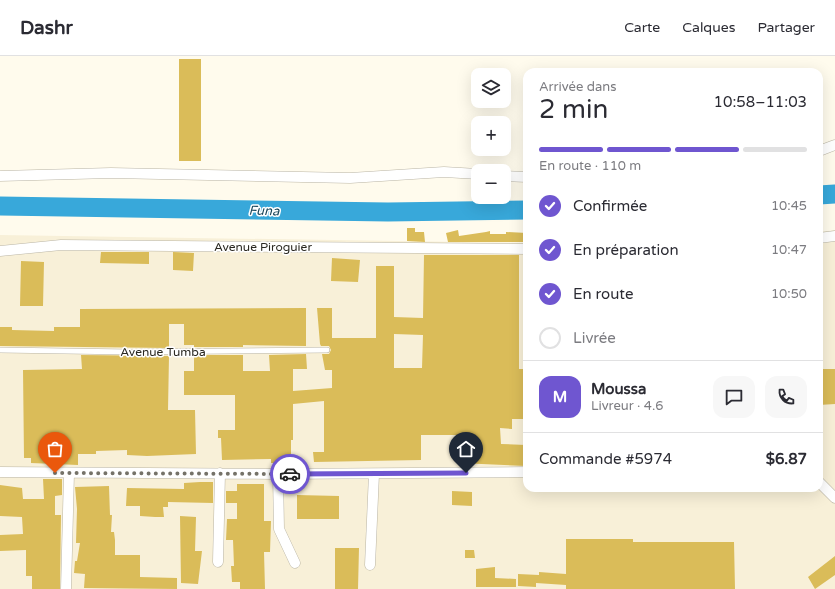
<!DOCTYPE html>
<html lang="fr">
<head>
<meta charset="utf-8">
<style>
  :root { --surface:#fff; --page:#f7f7f7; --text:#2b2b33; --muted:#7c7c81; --line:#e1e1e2; --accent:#6f56d0 }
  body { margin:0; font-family:"Varela Round",sans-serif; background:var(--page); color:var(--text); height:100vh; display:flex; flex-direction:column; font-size:15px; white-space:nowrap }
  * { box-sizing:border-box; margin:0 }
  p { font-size:13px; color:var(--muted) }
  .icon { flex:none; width:22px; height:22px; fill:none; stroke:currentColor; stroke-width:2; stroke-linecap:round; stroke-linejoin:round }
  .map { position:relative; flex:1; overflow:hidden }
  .details { position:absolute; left:523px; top:12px; width:300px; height:424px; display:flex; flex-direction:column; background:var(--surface); border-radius:12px; box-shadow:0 4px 16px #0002 }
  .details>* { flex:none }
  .tools { position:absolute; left:471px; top:12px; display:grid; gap:8px }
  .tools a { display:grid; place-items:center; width:40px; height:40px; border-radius:8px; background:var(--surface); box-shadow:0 4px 16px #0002; font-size:20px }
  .pin { position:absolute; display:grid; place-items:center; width:34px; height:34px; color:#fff; margin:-41px -17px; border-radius:50% 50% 50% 0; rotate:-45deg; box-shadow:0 0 4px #0007 }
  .pin .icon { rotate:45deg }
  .courier { position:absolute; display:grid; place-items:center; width:40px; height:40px; margin:-20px; border:3px solid #6f56d0; border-radius:50%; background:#fff; color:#222; box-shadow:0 1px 5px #0007 }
  .head em { font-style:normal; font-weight:600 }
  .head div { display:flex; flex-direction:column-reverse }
  .head { display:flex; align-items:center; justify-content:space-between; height:68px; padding:0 16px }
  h1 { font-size:26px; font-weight:600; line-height:30px }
  .bar { display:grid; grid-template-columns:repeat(4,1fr); gap:6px 4px; align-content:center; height:48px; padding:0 16px }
  .bar i { height:5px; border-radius:3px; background:var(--line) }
  .bar .selected { background:var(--accent) }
  .bar p { grid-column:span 4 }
  .line { display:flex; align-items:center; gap:10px; padding:0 16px; border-top:1px solid var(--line) }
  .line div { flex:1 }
  .round { display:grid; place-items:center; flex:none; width:42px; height:42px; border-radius:12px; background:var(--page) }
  ol { padding:0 16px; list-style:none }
  li { display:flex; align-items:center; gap:12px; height:44px }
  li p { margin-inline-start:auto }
  li .icon { padding:4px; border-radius:50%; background:var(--accent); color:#fff; stroke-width:4 }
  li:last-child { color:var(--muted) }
  li i { width:22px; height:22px; border:2px solid var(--line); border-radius:50% }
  header { display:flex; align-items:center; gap:24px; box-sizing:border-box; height:56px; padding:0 20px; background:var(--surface); border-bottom:1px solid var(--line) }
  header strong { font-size:19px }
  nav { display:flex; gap:22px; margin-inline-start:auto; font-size:14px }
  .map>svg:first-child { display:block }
</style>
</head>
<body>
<header>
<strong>Dashr</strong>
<nav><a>Carte</a><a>Calques</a><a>Partager</a></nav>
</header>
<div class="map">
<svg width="835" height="533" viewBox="0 0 835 533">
  <rect width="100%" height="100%" fill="#fffbed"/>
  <path fill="#f8f0d8" d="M835,174v359h-835v-354l527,8v245h292v-256z"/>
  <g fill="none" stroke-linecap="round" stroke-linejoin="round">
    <path stroke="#38a8da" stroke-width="19" d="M819,139l16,-1
      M0,150l388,6 139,-2"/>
  </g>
  <path fill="#dabc59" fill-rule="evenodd" d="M179,3h22v102h-22z
    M407,172h8v4h9l1,10 -18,-1z
    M458,174l1,6 27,-4 4,-1v3h16v-2l21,1v9h-79l-2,-9z
    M101,196h48v12l-49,-1z
    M173,196l21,1 -1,18 -20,-1z
    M424,199h95v114h7v50h-14v10l-12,-1 1,16 25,1v21l-67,-3 -1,-28h-37v25l-107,2 -1,-10h11v-51l-31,3v36h-2v23h-20v-4l-49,1 -1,-22h-3v-8h17v-35h-51v-24h10v-16h49v16h27l-1,-16 37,-1 1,15h-14v22l39,-3v-18h-7l-3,-16h7l2,-4 -2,-4h-8l-1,-2 -3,-36h15v30h44v-72h18v51l29,1zM394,278l29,1 -1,33h-28z
    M332,202l28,2 -2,22 -27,-1z
    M21,205l23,1 -1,44h-23z
    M306,252v38l-63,-1v2h-49v-2h-10v-21h-15v24l-169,-2v-19h12v3l42,1v-4h26v-18z
    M81,299l88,1 -1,54h27l1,44 -49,2 -20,-1v-5l-31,1v3h-18v11l-47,-2v-5h-7l-1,-88 59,-1z
    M819,313h16v35l-16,1z
    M43,423h19v16l-7,1v19h6l-1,74h-28v-13h-6v-26l-26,1v-16l23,-1 -1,-17 -22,-1v-31l22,3 1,11h21z
    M200,426h13v21l-45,-1v5h-5l1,10h-9l-15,-1v-10h-14l1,-18 57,1v-6z
    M237,428h27v37h7l-1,31h-6l1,37h-25v-7h-8l-1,-16h3l-1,-26h-7l1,-21h10v-16h-11v-12h11z
    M109,430l1,29h2l-1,17h3l1,8v15h25v22l37,1v11l-93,-1 1,-14 -11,-1 1,-12h2l3,-18h-4l1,-34 -2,-22z
    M452,435l20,1v14l-20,-1z
    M297,439l42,1v23h-42z
    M180,460l16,1 -1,34h7l-4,33 -17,-1z
    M566,483h67v3h101l1,47h-169v-4l-30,-2v4l-18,-1v-12l21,1v-3l27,2z
    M335,492h24l-1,41h-23z
    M465,494h9l1,8h-10z
    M835,500v19l-20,14 -7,-12z
    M495,511v11l21,1v8h-40v-18z"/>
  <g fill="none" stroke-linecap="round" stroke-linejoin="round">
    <defs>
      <path id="lane" d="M0,294l129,2 198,-2"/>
      <path id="street" d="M819,95l16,-6
        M0,120l111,-3 239,5 94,-6 34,2
        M504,120l23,1
        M819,182l16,-2
        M0,195l61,-6 466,4
        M0,416l278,2 249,-2
        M278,418l1,55 16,34
        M819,426l16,16
        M218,506l2,-89
        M370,509l4,-91
        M66,533l3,-116"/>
    </defs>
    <use href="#lane" stroke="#bab5a5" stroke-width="6"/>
    <use href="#street" stroke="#bab5a5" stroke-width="11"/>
    <use href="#lane" stroke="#fff" stroke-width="5"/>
    <use href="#street" stroke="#fff" stroke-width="10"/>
  </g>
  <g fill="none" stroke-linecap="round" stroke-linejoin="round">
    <path stroke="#757268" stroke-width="4" stroke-dasharray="0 7.2" d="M55,417l235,1"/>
    <path stroke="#6f56d0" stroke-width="5" d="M290,418l176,-1"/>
  </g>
  <g text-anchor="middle" stroke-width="3" stroke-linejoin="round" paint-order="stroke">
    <g font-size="12" fill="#2a2821" stroke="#fff">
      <text x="263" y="195">Avenue Piroguier</text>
      <text x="163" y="300">Avenue Tumba</text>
    </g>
    <g font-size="13" font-style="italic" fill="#17455a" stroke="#fff">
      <text transform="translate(264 154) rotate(1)" y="5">Funa</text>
    </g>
  </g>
</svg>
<div class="tools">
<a><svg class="icon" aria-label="layers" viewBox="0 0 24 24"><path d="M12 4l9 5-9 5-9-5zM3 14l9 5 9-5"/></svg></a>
<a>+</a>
<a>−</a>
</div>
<div class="pin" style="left:55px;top:417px;background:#ea580c"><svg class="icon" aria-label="bag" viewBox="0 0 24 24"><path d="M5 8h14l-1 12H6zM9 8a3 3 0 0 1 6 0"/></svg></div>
<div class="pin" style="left:466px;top:417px;background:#1f2937"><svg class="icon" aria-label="home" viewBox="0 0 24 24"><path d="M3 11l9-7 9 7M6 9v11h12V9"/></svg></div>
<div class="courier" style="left:290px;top:418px"><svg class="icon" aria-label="car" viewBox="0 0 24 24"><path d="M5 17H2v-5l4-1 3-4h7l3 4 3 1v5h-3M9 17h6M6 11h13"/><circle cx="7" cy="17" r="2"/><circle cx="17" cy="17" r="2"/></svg></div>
<section class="details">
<div class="head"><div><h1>2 min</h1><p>Arrivée dans</p></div><em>10:58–11:03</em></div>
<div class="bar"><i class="selected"></i><i class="selected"></i><i class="selected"></i><i></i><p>En route · 110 m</p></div>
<ol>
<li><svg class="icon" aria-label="check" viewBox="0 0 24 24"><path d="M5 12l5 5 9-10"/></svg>Confirmée<p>10:45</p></li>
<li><svg class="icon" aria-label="check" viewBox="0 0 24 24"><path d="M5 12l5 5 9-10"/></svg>En préparation<p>10:47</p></li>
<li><svg class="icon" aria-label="check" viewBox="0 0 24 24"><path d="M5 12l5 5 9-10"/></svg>En route<p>10:50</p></li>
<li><i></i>Livrée</li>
</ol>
<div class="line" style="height:72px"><b class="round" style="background:var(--accent);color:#fff">M</b><div><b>Moussa</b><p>Livreur · 4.6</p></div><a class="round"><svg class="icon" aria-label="chat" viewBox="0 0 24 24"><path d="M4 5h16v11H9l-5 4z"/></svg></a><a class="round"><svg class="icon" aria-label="phone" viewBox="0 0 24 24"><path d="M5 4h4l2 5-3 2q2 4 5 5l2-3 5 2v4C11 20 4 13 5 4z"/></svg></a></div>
<div class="line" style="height:52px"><div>Commande #5974</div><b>$6.87</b></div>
</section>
</div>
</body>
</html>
